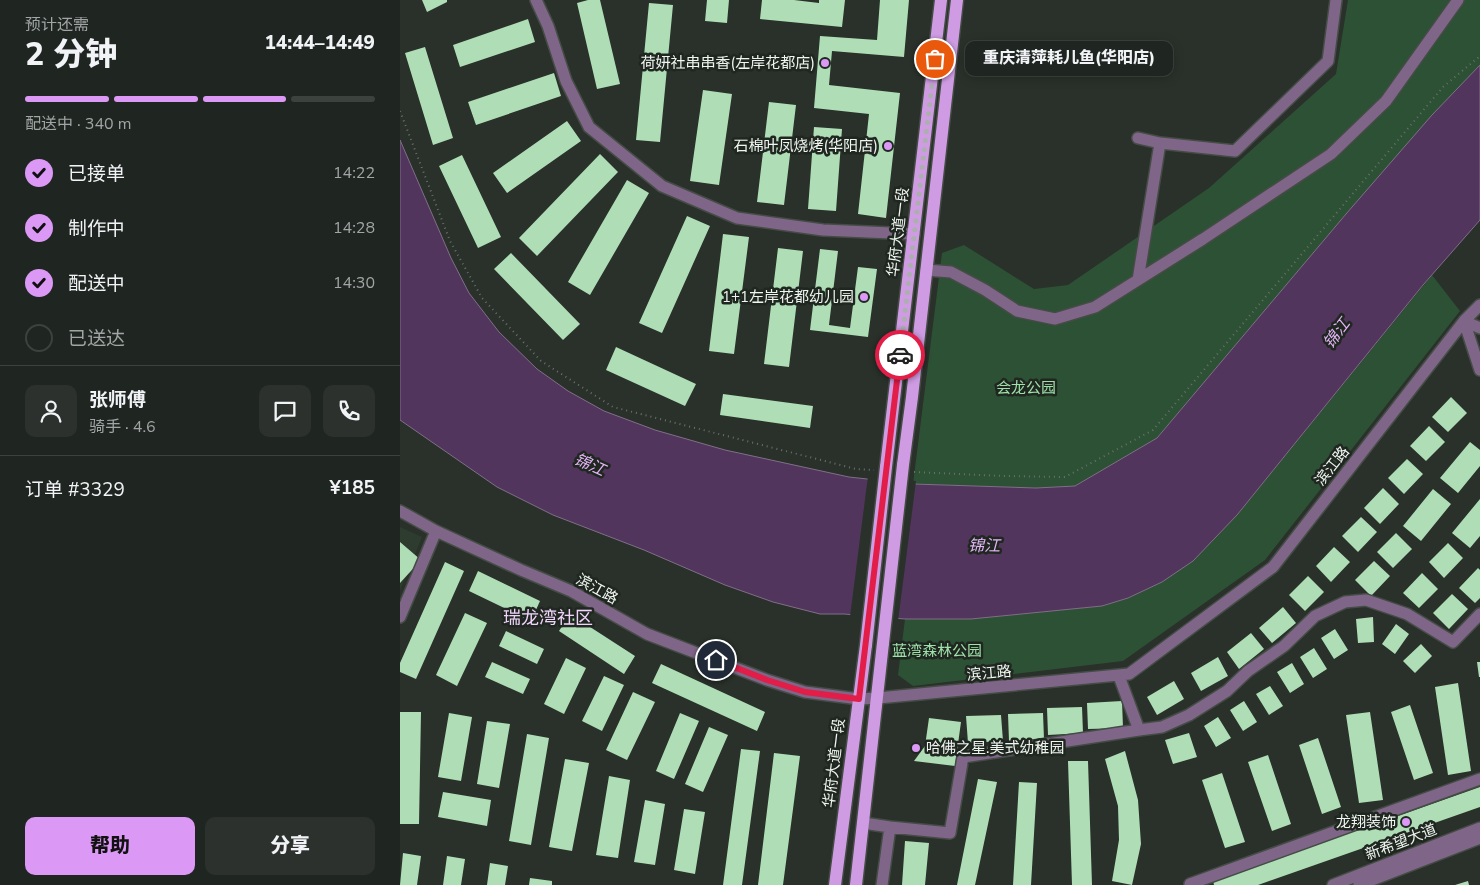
<!DOCTYPE html>
<html lang="zh">
<head>
<meta charset="utf-8">
<style>
  :root { --surface:#1f2520; --page:#2c312d; --text:#f1f3f6; --muted:#a1a5a5; --line:#3c423e; --accent:#db99f5 }
  body { margin:0; font-family:"Nunito Sans","Noto Sans SC",sans-serif; background:var(--page); color:var(--text); height:100vh; display:flex; flex-direction:column; font-size:19px; white-space:nowrap }
  * { box-sizing:border-box; margin:0 }
  p { font-size:16px; color:var(--muted) }
  .icon { flex:none; width:28px; height:28px; fill:none; stroke:currentColor; stroke-width:2; stroke-linecap:round; stroke-linejoin:round }
  .map { position:relative; flex:1; overflow:hidden }
  .sheet { display:flex; flex-direction:column; background:var(--surface); width:400px }
  .sheet>* { flex:none }
  .pin { position:absolute; display:grid; place-items:center; width:42px; height:42px; color:#fff; margin:-21px; border:2px solid #fff; border-radius:50%; box-shadow:0 1px 5px #0007 }
  .courier { position:absolute; display:grid; place-items:center; width:50px; height:50px; margin:-25px; border:4px solid #e11d48; border-radius:50%; background:#fff; color:#222; box-shadow:0 1px 6px #0007 }
  .bubble { position:absolute; height:35px; border-radius:10px; background:var(--surface); box-shadow:0 2px 12px #0003,0 0 0 1px var(--line); font-size:16px; font-weight:800; line-height:35px; text-align:center }
  .head em { font-style:normal; font-weight:800 }
  .head div { display:flex; flex-direction:column-reverse }
  .head { display:flex; align-items:center; justify-content:space-between; height:85px; padding:0 25px }
  h1 { font-size:32px; font-weight:800; line-height:38px }
  .bar { display:grid; grid-template-columns:repeat(4,1fr); gap:8px 5px; align-content:center; height:60px; padding:0 25px }
  .bar i { height:6px; border-radius:4px; background:var(--line) }
  .bar .active { background:var(--accent) }
  .bar p { grid-column:span 4 }
  .line { display:flex; align-items:center; gap:12px; padding:0 25px; border-top:1px solid var(--line) }
  .line div { flex:1 }
  .round { display:grid; place-items:center; flex:none; width:52px; height:52px; border-radius:10px; background:var(--page) }
  ol { padding:0 25px; list-style:none }
  li { display:flex; align-items:center; gap:15px; height:55px }
  li p { margin-inline-start:auto }
  li .icon { padding:5px; border-radius:50%; background:var(--accent); color:#111; stroke-width:4 }
  li:last-child { color:var(--muted) }
  li i { width:28px; height:28px; border:2px solid var(--line); border-radius:50% }
  .cta { display:flex; gap:10px; margin-top:auto; padding:10px 25px }
  .cta a { flex:1; height:58px; border-radius:10px; background:var(--accent); color:#111; font-size:20px; font-weight:800; line-height:58px; text-align:center }
  .cta a+a { background:var(--page); color:var(--text) }
  main { display:flex; flex:1; min-height:0 }
  .map>svg:first-child { display:block }
</style>
</head>
<body>
<main>
<section class="sheet">
<div class="head"><div><h1>2 分钟</h1><p>预计还需</p></div><em>14:44–14:49</em></div>
<div class="bar"><i class="active"></i><i class="active"></i><i class="active"></i><i></i><p>配送中 · 340 m</p></div>
<ol>
<li><svg class="icon" aria-label="check" viewBox="0 0 24 24"><path d="M5 12l5 5 9-10"/></svg>已接单<p>14:22</p></li>
<li><svg class="icon" aria-label="check" viewBox="0 0 24 24"><path d="M5 12l5 5 9-10"/></svg>制作中<p>14:28</p></li>
<li><svg class="icon" aria-label="check" viewBox="0 0 24 24"><path d="M5 12l5 5 9-10"/></svg>配送中<p>14:30</p></li>
<li><i></i>已送达</li>
</ol>
<div class="line" style="height:90px"><a class="round"><svg class="icon" aria-label="person" viewBox="0 0 24 24"><circle cx="12" cy="8" r="4"/><path d="M4 21q1-7 8-7t8 7"/></svg></a><div><b>张师傅</b><p>骑手 · 4.6</p></div><a class="round"><svg class="icon" aria-label="chat" viewBox="0 0 24 24"><path d="M4 5h16v11H9l-5 4z"/></svg></a><a class="round"><svg class="icon" aria-label="phone" viewBox="0 0 24 24"><path d="M5 4h4l2 5-3 2q2 4 5 5l2-3 5 2v4C11 20 4 13 5 4z"/></svg></a></div>
<div class="line" style="height:65px"><div>订单 #3329</div><b>¥185</b></div>
<div class="cta"><a>帮助</a><a>分享</a></div>
</section>
<div class="map">
<svg width="1080" height="885" viewBox="0 0 1080 885">
  <rect width="100%" height="100%" fill="#29312a"/>
  <path fill="#2e3c30" d="M0,527l22,10 -22,53z"/>
  <path fill="#2d5134" d="M948,0h132v65l-134,149 -189,224 -82,48 -39,2 -123,-4 29,-231 22,-8 70,44 34,-4 141,-97 127,-114z
    M1032,275l28,36 -195,249 -142,101 -210,25 -15,-11 7,-56h66l131,-13 26,-8 34,-16 75,-67z"/>
  <path fill="#51355c" stroke="#806f88" d="M1080,65v155l-57,65 -186,230 -44,46 -31,21 -34,16 -26,8 -131,13h-66l-61,-5h-24l-47,-12 -48,-17 -81,-35 -91,-35 -56,-28 -97,-67v-280l51,118 18,35 30,39 38,37 31,22 36,20 51,19 70,20 124,27 64,7 123,4 39,-2 82,-48 189,-224 86,-99z"/>
  <path fill="#29312a" d="M468,476l48,5 -18,140 -48,-4z"/>
  <path fill="#afdeb6" d="M22,0h25v2l-20,10z
    M188,0h12l20,84 -23,5 -20,-86z
    M307,0h22l-2,23 -22,-2z
    M362,0h32l25,3v-3h26l-3,27 -82,-8z
    M480,0h29l-5,57 -72,-6 -3,34 71,8 -14,125 -28,-4 11,-100 -55,-6 6,-72 57,4z
    M249,3l24,2 -13,137 -24,-2z
    M128,19l7,23 -75,25 -7,-22z
    M25,47l28,91 -20,7 -28,-92z
    M154,73l7,23 -85,29 -8,-23z
    M303,90l29,4 -13,91 -29,-4z
    M369,102l27,3 -12,100 -27,-3z
    M167,121l14,20 -74,52 -14,-20z
    M414,127l28,2 -6,82 -28,-2z
    M200,154l18,18 -81,84 -18,-18z
    M62,155l39,82 -23,11 -39,-82z
    M227,180l22,13 -59,102 -22,-13z
    M287,216l23,10 -48,107 -23,-10z
    M323,234l26,3 -15,117 -25,-3z
    M378,248l25,3 -14,116 -25,-3z
    M420,249l18,2 -9,74 21,3 8,-61 19,2 -9,68 -58,-7z
    M111,253l69,71 -17,16 -69,-71z
    M216,347l80,37 -11,22 -79,-36z
    M323,394l90,12 -3,22 -90,-13z
    M1051,397l16,16 -19,19 -16,-15z
    M1029,426l16,16 -19,19 -16,-15z
    M1070,442l10,8v16l-22,27 -18,-15z
    M1007,459l16,15 -19,20 -16,-16z
    M983,488l16,16 -19,20 -16,-16z
    M1033,489l18,15 -30,37 -18,-15z
    M1080,499v37l-10,12 -18,-15z
    M961,517l16,15 -19,20 -16,-16z
    M996,533l16,16 -19,19 -16,-16z
    M0,542l21,18 -21,23z
    M1048,543l15,15 -19,20 -15,-16z
    M934,547l16,15 -19,20 -15,-16z
    M974,561l16,15 -19,20 -16,-16z
    M45,562l19,9 -48,108 -16,-7v-9z
    M1078,568l2,2v28l-5,5 -16,-15z
    M78,571l62,30 -9,20 -62,-30z
    M1022,573l16,16 -19,19 -16,-15z
    M908,576l16,16 -19,19 -16,-16z
    M1052,594l16,15 -19,20 -16,-16z
    M883,607l13,16 -24,20 -13,-15z
    M65,613l22,10 -30,63 -21,-11z
    M170,614l65,42 -11,18 -65,-43z
    M973,617l1,25 -16,1 -2,-24z
    M996,624l13,10 -14,20 -13,-10z
    M935,629l13,21 -14,9 -13,-21z
    M106,631l38,18 -7,15 -38,-18z
    M851,633l13,16 -25,20 -12,-17z
    M1021,644l11,12 -17,17 -12,-12z
    M914,648l13,21 -14,9 -13,-21z
    M818,657l10,19 -27,15 -10,-18z
    M166,658l20,10 -22,46 -20,-10z
    M92,662l38,17 -7,15 -38,-17z
    M1077,662h3v15h-1z
    M892,663l12,21 -14,9 -13,-21z
    M261,664l104,48 -8,19 -105,-48z
    M204,676l20,9 -22,46 -20,-10z
    M774,681l10,18 -27,16 -10,-18z
    M1058,683l13,88 -23,4 -13,-88z
    M870,686l13,20 -14,9 -13,-21z
    M233,692l22,10 -28,58 -21,-10z
    M722,701l1,27 -35,1 -1,-26z
    M844,701l13,21 -14,9 -13,-21z
    M1010,705l23,68 -19,7 -23,-68z
    M682,707l1,26 -35,2 -1,-27z
    M0,712h21l-2,112h-19z
    M970,712l13,88 -24,3 -13,-88z
    M49,713l23,4 -11,64 -23,-4z
    M280,713l19,8 -25,58 -18,-8z
    M643,713l1,26 -35,2 -1,-27z
    M601,715l2,26 -35,2 -2,-27z
    M818,717l13,21 -15,9 -12,-21z
    M529,718l32,4 -6,44 -41,-5 11,-15z
    M87,721l23,3 -11,64 -22,-4z
    M309,727l19,8 -25,57 -18,-8z
    M789,733l8,24 -24,7 -8,-24z
    M127,734l22,4 -18,107 -22,-4z
    M918,738l23,69 -19,7 -23,-69z
    M341,749l19,2 -18,134h-19z
    M725,751l13,49 3,44 -9,41 -20,-4 7,-41 -1,-34 -13,-47z
    M374,753l26,3 -17,129h-25z
    M868,755l23,69 -19,7 -24,-69z
    M165,759l24,4 -17,88 -23,-4z
    M668,761h20l4,124h-20z
    M822,773l23,69 -20,6 -23,-68z
    M209,776l21,4 -12,78 -22,-3z
    M578,779l19,3 -22,103h-18z
    M619,782l18,1 -6,102h-18z
    M1080,787v20l-222,78h-44l-1,-4z
    M43,792l48,8 -4,26 -49,-9z
    M245,800l20,4 -10,61 -21,-3z
    M284,809l21,3 -10,62 -21,-4z
    M505,841l24,2 -4,42h-23z
    M3,853l18,3 -4,29h-17z
    M47,856l18,3 -4,26h-18z
    M90,863l18,3 -3,19h-18z
    M130,878l22,3v4h-23z
    M1068,881l1,4h-14z"/>
  <g fill="none" stroke-linecap="round" stroke-linejoin="round">
    <defs>
      <path id="minor" d="M136,0l12,26 18,55 23,46 73,59 75,32 86,12 91,4
        M738,138l22,5 75,8 93,-90 8,-61
        M526,270l25,2 34,18 32,21 38,8 40,-12 108,-68 128,-85 55,-53 72,-101
        M738,280l22,-137
        M1064,321l16,49
        M1064,321l16,7
        M0,511l36,20 85,39 50,21 76,43 120,46 38,12 54,7 19,-1 251,-24 144,-107 191,-246 16,-16
        M0,617l36,-86
        M739,730l23,-3 27,-12 38,-24 21,-20 36,-25 31,-30 30,-14 21,-2 41,14 46,28 27,-28
        M463,823l27,4
        M790,884l290,-105
        M482,885l8,-58 60,6 13,-76 176,-27 -20,-54
        M933,885l147,-57
        M959,885l121,-47"/>
      <path id="major" d="M503,465l9,-68 45,-397
        M486,467l55,-467
        M435,885l31,-240
        M456,885l27,-242"/>
    </defs>
    <use href="#minor" stroke="#454c46" stroke-width="14"/>
    <use href="#major" stroke="#454c46" stroke-width="15"/>
    <path stroke="#6a716b" stroke-width="2" stroke-dasharray="1 4" stroke-linecap="butt" d="M0,111l50,130 32,57 59,63 72,46 243,62 18,1
      M514,472l89,4 62,1 88,-47 290,-343 37,-31"/>
    <use href="#minor" stroke="#7f6688" stroke-width="11"/>
    <use href="#major" stroke="#cf9ce3" stroke-width="12"/>
    <defs>
      <path id="major-bridge" d="M483,643l20,-178
        M466,645l20,-178"/>
    </defs>
    <use href="#major-bridge" stroke="#454c46" stroke-width="15" stroke-linecap="butt"/>
    <use href="#major-bridge" stroke="#cf9ce3" stroke-width="12"/>
  </g>
  <g fill="none" stroke-linecap="round" stroke-linejoin="round">
    <path stroke="#aab0ab" stroke-width="5" stroke-dasharray="0 9" d="M500,355l35,-296"/>
    <path stroke="#e11d48" stroke-width="6" d="M316,660l51,20 38,12 54,7 41,-344"/>
  </g>
  <g fill="#db99f5" stroke="#1f2720" stroke-width="2">
    <circle cx="425" cy="63" r="5"/>
    <circle cx="488" cy="146" r="5"/>
    <circle cx="464" cy="297" r="5"/>
    <circle cx="516" cy="748" r="5"/>
    <circle cx="1006" cy="822" r="5"/>
  </g>
  <g text-anchor="middle" stroke-width="5" stroke-linejoin="round" paint-order="stroke">
    <g font-size="15" fill="#eff5f0" stroke="#1f2720" text-anchor="end">
      <text x="415" y="68">荷妍社串串香(左岸花都店)</text>
      <text x="478" y="151">石棉叶凤烧烤(华阳店)</text>
      <text x="454" y="302">1+1左岸花都幼儿园</text>
      <text x="526" y="753" text-anchor="start">哈佛之星.美式幼稚园</text>
      <text x="996" y="827">龙翔装饰</text>
    </g>
    <g font-size="15" fill="#eff5f0" stroke="#1f2720">
      <text transform="translate(498 232) rotate(-83)" y="5">华府大道一段</text>
      <text transform="translate(932 466) rotate(-52)" y="5">滨江路</text>
      <text transform="translate(197 589) rotate(29)" y="5">滨江路</text>
      <text transform="translate(589 673) rotate(-5)" y="5">滨江路</text>
      <text transform="translate(434 763) rotate(-83)" y="5">华府大道一段</text>
      <text transform="translate(1001 842) rotate(-21)" y="5">新希望大道</text>
    </g>
    <g font-size="15" fill="#9ee1a9" stroke="#1f2720">
      <text x="626" y="393">会龙公园</text>
      <text x="537" y="656">蓝湾森林公园</text>
    </g>
    <g font-size="16" font-style="italic" fill="#e3b4f6" stroke="#1f2720">
      <text transform="translate(936 333) rotate(-53)" y="6">锦江</text>
      <text transform="translate(190 464) rotate(24)" y="6">锦江</text>
      <text transform="translate(584 545) rotate(1)" y="6">锦江</text>
    </g>
    <g font-size="18" fill="#f0d4fb" stroke="#1f2720">
      <text x="148" y="624">瑞龙湾社区</text>
    </g>
  </g>
</svg>
<div class="pin" style="left:535px;top:59px;background:#ea580c"><svg class="icon" aria-label="bag" viewBox="0 0 24 24"><path d="M5 8h14l-1 12H6zM9 8a3 3 0 0 1 6 0"/></svg></div>
<div class="pin" style="left:316px;top:660px;background:#1f2937"><svg class="icon" aria-label="home" viewBox="0 0 24 24"><path d="M3 11l9-7 9 7M6 9v11h12V9"/></svg></div>
<div class="courier" style="left:500px;top:355px"><svg class="icon" aria-label="car" viewBox="0 0 24 24"><path d="M5 17H2v-5l4-1 3-4h7l3 4 3 1v5h-3M9 17h6M6 11h13"/><circle cx="7" cy="17" r="2"/><circle cx="17" cy="17" r="2"/></svg></div>
<div class="bubble" style="left:565px;top:41px;width:208px">重庆清萍耗儿鱼(华阳店)</div>
</div>
</main>
</body>
</html>
